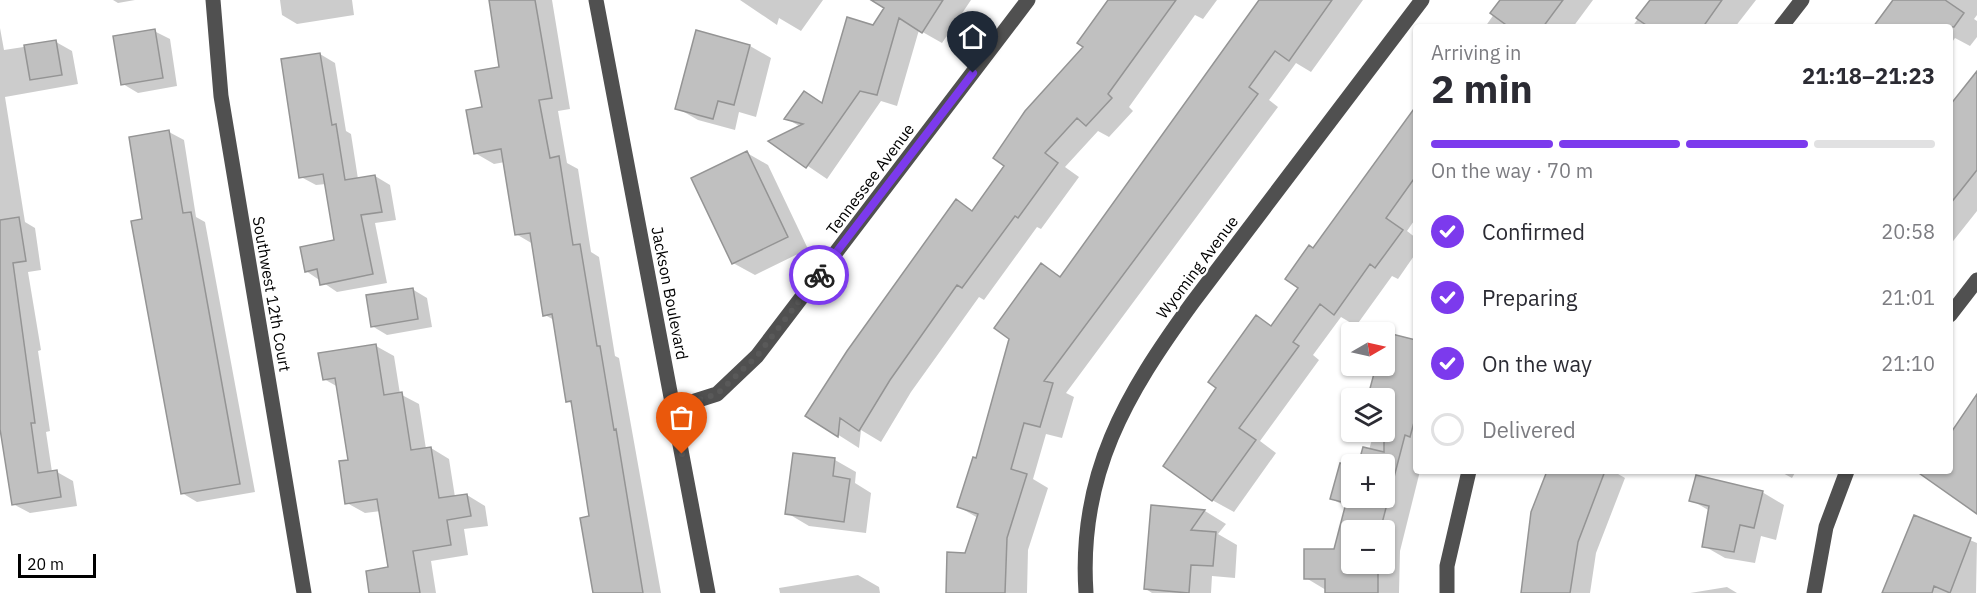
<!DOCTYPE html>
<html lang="en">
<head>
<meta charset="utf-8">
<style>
  :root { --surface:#fff; --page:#f7f7f7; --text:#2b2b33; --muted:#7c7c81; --line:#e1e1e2; --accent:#7c3aed }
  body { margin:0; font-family:"IBM Plex Sans",sans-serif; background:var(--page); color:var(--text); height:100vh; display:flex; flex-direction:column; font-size:22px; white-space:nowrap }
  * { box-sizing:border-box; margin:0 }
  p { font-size:20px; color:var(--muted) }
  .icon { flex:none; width:33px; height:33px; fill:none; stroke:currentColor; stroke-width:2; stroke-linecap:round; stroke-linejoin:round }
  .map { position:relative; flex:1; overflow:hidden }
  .details { position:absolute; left:1413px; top:24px; width:540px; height:450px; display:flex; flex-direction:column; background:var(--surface); border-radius:6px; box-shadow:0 2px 4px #0004 }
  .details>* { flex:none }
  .needle { width:39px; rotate:81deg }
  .fabs { position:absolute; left:1341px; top:322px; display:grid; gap:12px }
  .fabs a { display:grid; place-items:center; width:54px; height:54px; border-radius:6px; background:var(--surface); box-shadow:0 2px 4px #0004; font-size:30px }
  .scale { position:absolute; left:18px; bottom:15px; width:78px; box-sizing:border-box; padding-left:6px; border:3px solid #000; border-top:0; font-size:16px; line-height:21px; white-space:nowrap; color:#000; -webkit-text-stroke:4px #fff; paint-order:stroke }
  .pin { position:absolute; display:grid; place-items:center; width:51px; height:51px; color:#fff; margin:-62px -26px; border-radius:50% 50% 50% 0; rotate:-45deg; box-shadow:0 0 6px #0007 }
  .pin .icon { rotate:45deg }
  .courier { position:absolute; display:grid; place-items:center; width:60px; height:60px; margin:-30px; border:4px solid #7c3aed; border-radius:50%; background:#fff; color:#222; box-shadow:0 2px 8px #0007 }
  .overview em { font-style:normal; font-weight:800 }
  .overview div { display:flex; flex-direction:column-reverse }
  .overview { display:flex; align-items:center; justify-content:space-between; height:102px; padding:0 18px }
  h1 { font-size:39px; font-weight:800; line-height:45px }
  .bar { display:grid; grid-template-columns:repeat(4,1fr); gap:9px 6px; align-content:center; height:72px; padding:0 18px }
  .bar i { height:8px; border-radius:4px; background:var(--line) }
  .bar .current { background:var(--accent) }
  .bar p { grid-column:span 4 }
  ol { padding:0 18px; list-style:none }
  li { display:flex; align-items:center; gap:18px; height:66px }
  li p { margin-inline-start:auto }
  li .icon { padding:6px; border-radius:50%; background:var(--accent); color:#fff; stroke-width:4 }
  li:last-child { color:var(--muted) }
  li i { width:33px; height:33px; border:3px solid var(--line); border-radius:50% }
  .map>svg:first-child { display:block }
</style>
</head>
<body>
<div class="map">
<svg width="1977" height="593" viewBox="0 0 1977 593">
  <rect width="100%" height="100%" fill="#fff"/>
  <path fill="#0003" fill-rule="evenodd" d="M113,0h22l-17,3z
    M280,0h72l2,15 -57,9 -15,-9z
    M490,0h62l18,109 -12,2 9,52 11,6 13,83 8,5 16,99 4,2 42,235h-59l-29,-189 -6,-3 -13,-81 -9,-5 -12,-71 -17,-10 -11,-72 -11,2 -19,-11 8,-45 18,-40z
    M740,0h83l-22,31 -22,-13 -2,7z
    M891,0h80l-29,43 -23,-13 -22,76 -16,-5 -54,78 -56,-38 30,-14 -14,-8 36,-15z
    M1110,0h107l-14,19 -8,-4 -66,92 4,4 -24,26 -11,-6 -33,36 14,10 -38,52 -4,-2 -53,73 -5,-3 -68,95 -30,50 -20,-12 -2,18 -52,-33 149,-214 17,10 112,-164z
    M1261,0h102l-52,72 -15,-9 -27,37 9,7 -212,286 8,4 -12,41 -16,-4 -13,45 15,9 -20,62 -1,43h-80l19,-38 12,-37 -19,-11 82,-242 21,12z
    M1504,0h89l-20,27h-88z
    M1652,0h104l-21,27h-103z
    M1892,0h85v15l-3,4 3,2v16l-7,9 -15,-8 -5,7v-18h-77z
    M0,28l4,22 52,-8 16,9 6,33 -73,13 20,125 10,6 6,42 -13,2 13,78 -3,1 12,80 -4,1 6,40h5l16,9 4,25 -47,7 -17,-9 -13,-82z
    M154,31l16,8 7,47 -39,7 -15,-9z
    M750,46l21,12 -15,59 -17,-5 -4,18 -37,-10 -21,-12z
    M320,54l15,9 11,68 5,3 7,45 17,-3 15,9 6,35 -21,3 12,60 -50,9 -31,-21 30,-30 -10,-57 -10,1 -15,-8z
    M1977,87v124l-27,34v-138z
    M1416,108v110l-9,13 9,7v15l-18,26 -6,-3 -36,50 -15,-9 -28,38 6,5 -59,81 16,12 -42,59 -22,-12 6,-112 38,-71 16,9 28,-38 14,-38z
    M169,132l15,8 12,77 9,5 50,270 -58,10 -15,-9 -39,-272z
    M747,153l21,12 40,84 -53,26 -22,-12z
    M412,289l15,9 5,29 -45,8 -15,-9z
    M1416,342v129h4l-20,80 -1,42h-73v-3l-20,-12 29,-27 12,-44 -15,-8 52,-1v-33h-25l10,-15 5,-18h10v-33l-14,-4 7,-29h7zM1352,531h32v33h-32z
    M376,346l18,10 6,38 19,10 7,45 5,-1 18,11 6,38 12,-2 18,11 3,20 -24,3 4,26 -37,6 5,32h-65l19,-25 -9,-57 -16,2 -18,-10 3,-42 -12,-74 -14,-8z
    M835,460l21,12 -1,11 16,10 -5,40 -57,-7 -22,-13z
    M1549,471h64l12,7 -29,75 -6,40h-68z
    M1779,471h17l-4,7z
    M1762,492l22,13 -8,35 -15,-4 -6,27 -30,-5 -21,-12 6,-35 -19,-11z
    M1152,507l53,4 21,13 -8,10 19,11 -2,33 -23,-2 -1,17h-59l-6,-4z
    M1915,517l62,26 -1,50h-91z
    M858,575l21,12 1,6h-100l-1,-5z
    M1727,587l10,6h-47z"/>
  <path fill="#c0c0c0" stroke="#949494" stroke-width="1.5" d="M489,0h46l17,98 -13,2 11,58 9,-2 14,89 7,-1 17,102h3l14,84 2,-1 27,164h-50l-13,-75 9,-2 -18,-115 -5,1 -14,-88 -9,2 -13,-83 -15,2 -14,-86 -27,5 -8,-44 16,-3 -7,-36 24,-4z
    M871,0h72l-21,33 -23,-15 -22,77 -17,-4 -54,77 -38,-27 35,-17 -19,-5 20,-28 18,12 25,-86 26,8 11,-17z
    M1108,0h68l-68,94 4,4 -26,28 -9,-8 -32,35 13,10 -40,55 -3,-2 -53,72 -5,-3 -67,95 -31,51 -19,-13 -2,19 -33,-21 42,-65 109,-152 16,12 32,-45 -11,-8 32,-47 58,-64 -6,-4z
    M1259,0h73l-43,61 -14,-10 -26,36 9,7 -214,287 9,2 -13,44 -16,-4 -13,46 16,5 -20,64 -2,55h-59l1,-41 18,1 13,-39 -21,-7 16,-50 3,1 33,-119 -15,-11 47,-65 19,14z
    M1500,0h63l-20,27h-34l-19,-14z
    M1650,0h72l-19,27h-54l-13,-9z
    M1893,0h52l19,13 -10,14h-81z
    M155,29l8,49 -42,7 -8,-49z
    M696,30l54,15 -16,60 -16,-4 -5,18 -38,-10z
    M56,40l6,35 -32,5 -6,-35z
    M320,53l12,72 4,-1 9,56 30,-5 7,37 -21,3 12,59 -53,11 -3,-16 -12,3 -5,-25 34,-7 -11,-66 -24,4 -18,-119z
    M1977,71v99l-27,34v-99z
    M1416,106v70l-30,42 17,12 -28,38 -5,-4 -36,51 -14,-11 -27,38 6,4 -60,82 17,12 -44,61 -49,-35 53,-78 -8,-6 48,-67 15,11 27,-38 -13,-9 24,-34 4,3z
    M169,130l14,83 8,-1 49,272 -59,10 -50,-273 11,-2 -13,-82z
    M747,151l41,86 -56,27 -41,-86z
    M19,217l7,44 -13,2 22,160h-4l7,50 19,-3 4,27 -49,8 -12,-76v-209z
    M413,288l5,31 -47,8 -5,-32z
    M1384,332l32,8v75l-6,22 -5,-2 -25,96h-28v33h26v29h-53v-14h-21v-30h30l12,-46 -16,-4 10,-36 12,3v32h32v-33h-26l5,-18 21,5v-53l-16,-3 8,-30h8z
    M376,344l8,51 18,-3 9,58 20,-3 8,51 28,-4 4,22 -24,4 4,25 -38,6 7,42h-51l-3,-22 22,-4 -11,-68 -32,5 -6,-43 9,-1 -13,-82 -12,2 -5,-27z
    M1977,394v120l-61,-43h34v-37z
    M793,453l42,5 -2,18 17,3 -6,43 -59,-8z
    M1547,471h58l-27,71 -8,51h-49l10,-81z
    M1696,475l67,16 -9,37 -14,-3 -6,27 -32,-5 7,-41 -20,-5z
    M1151,505l54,5 -14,20 25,2 -3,34 -22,-1 -2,28 -45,-4z
    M1914,515l57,23 -21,55 -16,-7 -2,7h-50z"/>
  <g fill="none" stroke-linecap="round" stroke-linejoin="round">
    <path stroke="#505050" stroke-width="15" d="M213,0l8,96 83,497
      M596,0l112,593
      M1781,27l21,-27
      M1950,315l27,-35
      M673,408l44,-14 40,-38 271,-356
      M1086,593c-8,-119 40,-199 107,-291l229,-302
      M1447,593v-27l22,-95
      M1814,593l12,-66 21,-56"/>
  </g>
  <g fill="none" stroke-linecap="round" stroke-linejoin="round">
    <path stroke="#595959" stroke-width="6" stroke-dasharray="0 10.8" d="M682,454l-9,-46 44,-14 40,-38 62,-81"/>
    <path stroke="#7c3aed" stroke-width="8" d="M819,275l154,-202"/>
  </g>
  <g text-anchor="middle" stroke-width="4.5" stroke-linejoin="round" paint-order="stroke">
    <g font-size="16" fill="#000" stroke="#fff">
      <text transform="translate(870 179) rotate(-53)" y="6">Tennessee Avenue</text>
      <text transform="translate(1197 267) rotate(-53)" y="6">Wyoming Avenue</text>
      <text transform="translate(670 293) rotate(79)" y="6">Jackson Boulevard</text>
      <text transform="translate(272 294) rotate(80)" y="6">Southwest 12th Court</text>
    </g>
  </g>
</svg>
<div class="fabs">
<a><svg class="needle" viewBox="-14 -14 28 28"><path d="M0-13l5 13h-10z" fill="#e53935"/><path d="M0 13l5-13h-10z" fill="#7c7c81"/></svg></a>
<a><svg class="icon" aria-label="layers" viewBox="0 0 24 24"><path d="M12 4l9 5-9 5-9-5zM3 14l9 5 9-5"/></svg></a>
<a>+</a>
<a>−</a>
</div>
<div class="scale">20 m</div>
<div class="pin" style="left:682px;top:454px;background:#ea580c"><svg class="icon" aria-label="bag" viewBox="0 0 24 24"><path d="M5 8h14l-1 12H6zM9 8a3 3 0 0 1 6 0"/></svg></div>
<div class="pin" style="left:973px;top:73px;background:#1f2937"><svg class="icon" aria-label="home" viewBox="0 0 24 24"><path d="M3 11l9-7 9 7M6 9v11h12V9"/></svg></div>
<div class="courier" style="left:819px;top:275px"><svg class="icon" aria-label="bike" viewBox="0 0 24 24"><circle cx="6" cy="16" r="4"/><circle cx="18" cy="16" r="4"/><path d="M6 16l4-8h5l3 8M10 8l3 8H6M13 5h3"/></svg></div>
<section class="details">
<div class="overview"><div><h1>2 min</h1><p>Arriving in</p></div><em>21:18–21:23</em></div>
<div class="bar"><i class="current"></i><i class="current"></i><i class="current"></i><i></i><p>On the way · 70 m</p></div>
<ol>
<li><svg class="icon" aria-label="check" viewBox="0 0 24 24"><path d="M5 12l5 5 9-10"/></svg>Confirmed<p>20:58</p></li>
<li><svg class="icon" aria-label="check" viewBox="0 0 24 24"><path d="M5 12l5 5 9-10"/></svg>Preparing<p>21:01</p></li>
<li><svg class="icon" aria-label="check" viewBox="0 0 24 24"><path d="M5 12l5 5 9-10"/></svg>On the way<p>21:10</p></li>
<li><i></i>Delivered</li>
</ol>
</section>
</div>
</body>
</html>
